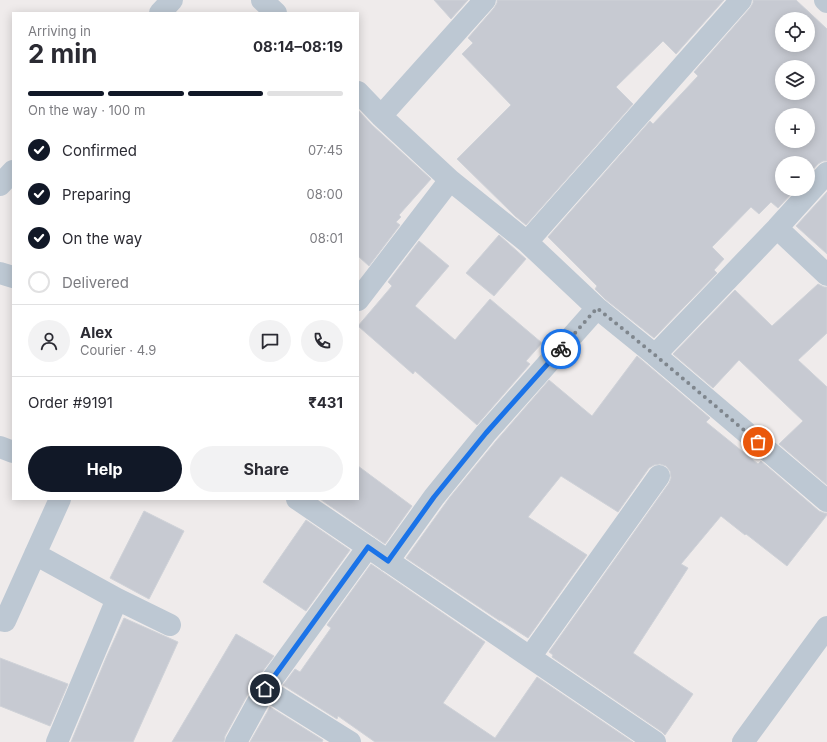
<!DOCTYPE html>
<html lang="en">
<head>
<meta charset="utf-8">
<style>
  :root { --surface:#fff; --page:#f2f2f3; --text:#2b2b33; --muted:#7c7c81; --line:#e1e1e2; --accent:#111827 }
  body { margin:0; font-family:Inter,sans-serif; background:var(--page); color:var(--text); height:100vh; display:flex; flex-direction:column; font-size:15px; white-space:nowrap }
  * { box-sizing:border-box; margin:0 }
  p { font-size:13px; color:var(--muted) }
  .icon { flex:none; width:22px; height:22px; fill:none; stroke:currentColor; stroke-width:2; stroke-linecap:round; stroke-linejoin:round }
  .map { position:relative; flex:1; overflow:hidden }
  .sheet { position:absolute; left:12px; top:12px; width:347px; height:488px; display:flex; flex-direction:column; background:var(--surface); border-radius:0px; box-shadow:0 2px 10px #0003 }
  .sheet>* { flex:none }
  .fabs { position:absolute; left:775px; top:12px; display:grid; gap:8px }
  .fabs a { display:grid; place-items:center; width:40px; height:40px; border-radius:50%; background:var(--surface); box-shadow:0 2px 10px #0003; font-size:20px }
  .pin { position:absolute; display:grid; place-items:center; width:34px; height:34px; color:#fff; margin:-17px; border:2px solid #fff; border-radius:50%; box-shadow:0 1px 4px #0007 }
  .courier { position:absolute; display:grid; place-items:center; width:40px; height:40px; margin:-20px; border:3px solid #1a73e8; border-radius:50%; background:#fff; color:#222; box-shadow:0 1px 5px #0007 }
  .overview em { font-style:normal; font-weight:700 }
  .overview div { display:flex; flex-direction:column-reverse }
  .overview { display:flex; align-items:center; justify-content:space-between; height:68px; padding:0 16px }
  h1 { font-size:26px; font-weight:700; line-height:30px }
  .bar { display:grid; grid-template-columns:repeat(4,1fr); gap:6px 4px; align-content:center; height:48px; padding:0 16px }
  .bar i { height:5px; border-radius:3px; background:var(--line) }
  .bar .on { background:var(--accent) }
  .bar p { grid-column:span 4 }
  .line { display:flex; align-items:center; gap:10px; padding:0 16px; border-top:1px solid var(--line) }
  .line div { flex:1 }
  .round { display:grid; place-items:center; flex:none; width:42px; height:42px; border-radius:21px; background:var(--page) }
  ol { padding:0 16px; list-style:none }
  li { display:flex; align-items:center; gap:12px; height:44px }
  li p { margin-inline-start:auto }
  li .icon { padding:4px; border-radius:50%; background:var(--accent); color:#fff; stroke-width:4 }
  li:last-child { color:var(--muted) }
  li i { width:22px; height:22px; border:2px solid var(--line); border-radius:50% }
  .button { display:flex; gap:8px; margin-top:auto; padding:8px 16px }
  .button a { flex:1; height:46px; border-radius:24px; background:var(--accent); color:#fff; font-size:16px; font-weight:700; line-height:46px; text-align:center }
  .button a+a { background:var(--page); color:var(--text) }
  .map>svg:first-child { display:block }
</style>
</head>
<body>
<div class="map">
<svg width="827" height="742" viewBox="0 0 827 742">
  <rect width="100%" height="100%" fill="#efebeb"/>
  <path fill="#c7cad2" stroke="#cfd2d8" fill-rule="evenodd" d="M434,0h34l-17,19z
    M497,0h227l-48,54 -13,-13 -47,46 17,17 -107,121 -11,-9 -58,-57 54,-54 -49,-51 11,-11 -5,-5 26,-30 3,-5z
    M753,0h43l31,29v132h-4l-5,3 -10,11v-12h-26v26h14l-18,19 -7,-6 -12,12 -8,-7 -39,40 12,12 -10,11 3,3 -63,65 -49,-39 -10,-10 2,-3 -49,-49 102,-116 3,3 45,-48 -4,-4 56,-64 3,-5zM782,19h26v26h-26zM782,67h26v26h-26zM782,115h26v26h-26z
    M358,110l14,15 59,54 -32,36 2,2 -5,5 4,3 -31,41 -11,-10z
    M827,192v62l-31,-28z
    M499,235l27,24 -32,37 -28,-23z
    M419,241l30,25 -34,40 40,34 35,-41 52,44 -16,18 4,3 -53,61 -62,-54 -2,3 -55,-48 34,-40 -4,-4z
    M818,284l6,3h3v46l-29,27 29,27v98l-48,-41 24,-23 -64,-61 -26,28 -40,-34 62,-64 37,36z
    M637,356l73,62 -4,4 52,42 3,-3 58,50 5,2h3v2l-40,51 -41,-32 -1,1 -24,-19 -40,48 7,4 -55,85 60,41 -28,41 -3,-3 -110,-75 1,-2 -4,-3 120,-169 2,-5 -1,-7 -4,-5 -6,-2 -6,1 -5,3 -31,44 -57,-36 -33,41 59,38 -59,83 -28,-18v1l-94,-63 44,-61 46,-56 53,-61 43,36z
    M358,466l54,40 -27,38 -65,-45h38z
    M144,511l40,20 -35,68 -39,-21z
    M306,520l44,30 -44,61 -43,-29z
    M371,564l114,78 -42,61 52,35 42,-61 96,65h-258l-37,-26 -1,3 -54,-34 12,-16 5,3 31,-44 -4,-3z
    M124,618l54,24 -45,100h-62l35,-84z
    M236,634l38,22 -20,27 -29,53 -1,6h-52z
    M0,658l68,26 -18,42 -50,-20z
    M270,707l53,33 -1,2h-72z"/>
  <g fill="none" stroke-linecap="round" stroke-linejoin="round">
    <path stroke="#bdc8d3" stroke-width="22" d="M262,0l14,13
      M825,0l2,2
      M160,13l12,-13
      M358,92l23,24 69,64 77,62 70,66 58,47 172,146
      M381,116l104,-116
      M0,185l13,-14
      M777,228l50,47
      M527,242l214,-242
      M0,273l13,4
      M358,300l92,-120
      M655,355l122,-127 50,-55
      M0,447l13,5
      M297,499l358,243
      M35,554l82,45 53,26
      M388,561l46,-64 52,-64 111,-125
      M0,620l5,1 55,-122
      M530,657l129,-181
      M265,689l85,53
      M57,742l60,-143
      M236,742l29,-53 103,-142"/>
    <path stroke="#bdc8d3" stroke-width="22" d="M743,742l84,-115"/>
  </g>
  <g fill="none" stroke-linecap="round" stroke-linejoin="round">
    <path stroke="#7f868d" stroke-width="4" stroke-dasharray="0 7.2" d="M561,349l36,-41 58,47 103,87"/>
    <path stroke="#1a73e8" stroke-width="5" d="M265,689l103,-142 20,14 46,-64 52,-64 75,-84"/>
  </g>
</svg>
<div class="fabs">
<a><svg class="icon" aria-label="locate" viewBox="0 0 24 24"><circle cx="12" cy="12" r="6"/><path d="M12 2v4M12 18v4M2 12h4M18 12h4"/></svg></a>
<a><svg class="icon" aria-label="layers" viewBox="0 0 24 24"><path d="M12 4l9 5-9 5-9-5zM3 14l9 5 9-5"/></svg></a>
<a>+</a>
<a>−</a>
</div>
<div class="pin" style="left:758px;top:442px;background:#ea580c"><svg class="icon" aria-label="bag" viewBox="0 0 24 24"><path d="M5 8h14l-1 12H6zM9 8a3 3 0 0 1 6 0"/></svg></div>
<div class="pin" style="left:265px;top:689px;background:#1f2937"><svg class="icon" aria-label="home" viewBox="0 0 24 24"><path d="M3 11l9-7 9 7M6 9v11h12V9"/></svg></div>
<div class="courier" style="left:561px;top:349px"><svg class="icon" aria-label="bike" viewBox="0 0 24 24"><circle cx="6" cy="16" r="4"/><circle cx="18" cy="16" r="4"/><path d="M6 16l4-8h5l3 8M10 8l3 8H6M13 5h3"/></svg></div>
<section class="sheet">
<div class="overview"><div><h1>2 min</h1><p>Arriving in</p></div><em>08:14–08:19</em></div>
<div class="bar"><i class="on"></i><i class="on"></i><i class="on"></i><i></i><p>On the way · 100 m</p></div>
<ol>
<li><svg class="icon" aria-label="check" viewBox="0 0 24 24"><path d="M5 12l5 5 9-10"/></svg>Confirmed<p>07:45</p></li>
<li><svg class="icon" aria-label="check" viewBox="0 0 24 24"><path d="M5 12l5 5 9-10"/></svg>Preparing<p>08:00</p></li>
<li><svg class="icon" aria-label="check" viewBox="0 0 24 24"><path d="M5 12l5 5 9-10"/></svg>On the way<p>08:01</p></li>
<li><i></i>Delivered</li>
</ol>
<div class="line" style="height:72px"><a class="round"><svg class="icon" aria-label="person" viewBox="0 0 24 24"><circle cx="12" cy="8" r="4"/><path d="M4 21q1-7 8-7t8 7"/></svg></a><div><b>Alex</b><p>Courier · 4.9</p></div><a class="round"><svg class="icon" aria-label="chat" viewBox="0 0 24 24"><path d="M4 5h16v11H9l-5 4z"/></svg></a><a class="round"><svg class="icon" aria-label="phone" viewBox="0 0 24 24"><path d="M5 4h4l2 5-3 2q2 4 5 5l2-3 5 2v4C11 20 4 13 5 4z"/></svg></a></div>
<div class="line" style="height:52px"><div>Order #9191</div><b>₹431</b></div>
<div class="button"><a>Help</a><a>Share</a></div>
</section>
</div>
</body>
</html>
